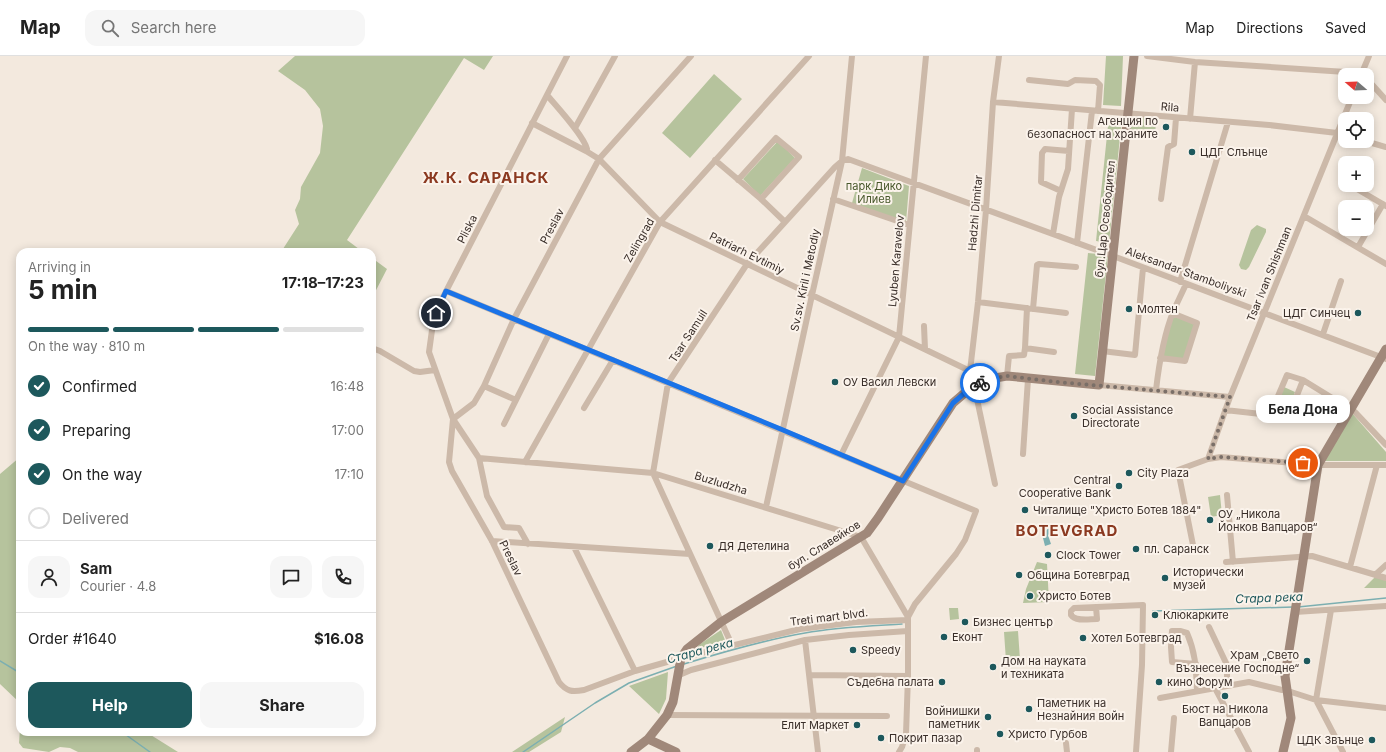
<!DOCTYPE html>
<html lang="en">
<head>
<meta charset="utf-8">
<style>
  :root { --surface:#fff; --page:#f6f6f6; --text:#222; --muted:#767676; --line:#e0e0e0; --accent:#1d585c }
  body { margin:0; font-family:Inter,sans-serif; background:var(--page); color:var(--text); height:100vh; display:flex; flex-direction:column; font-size:15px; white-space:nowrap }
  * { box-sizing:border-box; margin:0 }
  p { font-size:13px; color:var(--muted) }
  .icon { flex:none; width:22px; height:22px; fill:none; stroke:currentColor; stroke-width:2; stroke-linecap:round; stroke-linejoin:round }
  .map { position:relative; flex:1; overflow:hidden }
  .side { position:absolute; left:16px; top:192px; width:360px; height:488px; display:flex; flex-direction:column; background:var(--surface); border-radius:12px; box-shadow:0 2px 10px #0003 }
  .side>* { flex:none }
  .needle { width:26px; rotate:289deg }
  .tools { position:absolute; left:1338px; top:12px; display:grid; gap:8px }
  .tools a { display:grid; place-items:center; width:36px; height:36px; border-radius:8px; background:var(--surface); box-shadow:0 2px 10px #0003; font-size:20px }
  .pin { position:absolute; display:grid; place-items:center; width:34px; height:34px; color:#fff; margin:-17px; border:2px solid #fff; border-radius:50%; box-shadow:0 1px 4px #0007 }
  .courier { position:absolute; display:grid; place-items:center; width:40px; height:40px; margin:-20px; border:3px solid #1a73e8; border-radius:50%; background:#fff; color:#222; box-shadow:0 1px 5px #0007 }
  .bubble { position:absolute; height:28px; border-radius:12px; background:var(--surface); box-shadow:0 2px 10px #0003; font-size:13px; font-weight:700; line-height:28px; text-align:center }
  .head em { font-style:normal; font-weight:700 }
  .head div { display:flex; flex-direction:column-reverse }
  .head { display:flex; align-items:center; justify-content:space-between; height:68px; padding:0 12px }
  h1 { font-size:26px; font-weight:700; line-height:30px }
  .bar { display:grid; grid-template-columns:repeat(4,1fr); gap:6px 4px; align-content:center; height:48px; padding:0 12px }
  .bar i { height:5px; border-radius:3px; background:var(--line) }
  .bar .active { background:var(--accent) }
  .bar p { grid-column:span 4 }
  .line { display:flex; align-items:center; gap:10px; padding:0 12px; border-top:1px solid var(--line) }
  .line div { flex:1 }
  .round { display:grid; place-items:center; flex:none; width:42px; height:42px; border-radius:12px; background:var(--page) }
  ol { padding:0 12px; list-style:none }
  li { display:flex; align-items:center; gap:12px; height:44px }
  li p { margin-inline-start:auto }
  li .icon { padding:4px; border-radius:50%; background:var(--accent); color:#fff; stroke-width:4 }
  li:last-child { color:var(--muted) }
  li i { width:22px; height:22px; border:2px solid var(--line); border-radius:50% }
  .cta { display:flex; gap:8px; margin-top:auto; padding:8px 12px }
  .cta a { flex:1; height:46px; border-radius:12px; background:var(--accent); color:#fff; font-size:16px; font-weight:700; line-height:46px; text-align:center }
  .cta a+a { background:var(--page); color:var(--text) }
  header { display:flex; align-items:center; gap:24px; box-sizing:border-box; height:56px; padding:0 20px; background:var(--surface); border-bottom:1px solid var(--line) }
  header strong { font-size:19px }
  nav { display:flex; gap:22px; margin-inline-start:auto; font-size:14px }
  .search { width:280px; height:36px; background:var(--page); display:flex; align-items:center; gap:10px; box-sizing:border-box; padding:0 14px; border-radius:12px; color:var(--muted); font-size:15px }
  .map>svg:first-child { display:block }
</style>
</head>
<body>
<header>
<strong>Map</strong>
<div class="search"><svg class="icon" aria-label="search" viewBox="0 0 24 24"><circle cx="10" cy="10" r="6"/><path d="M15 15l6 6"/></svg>Search here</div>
<nav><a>Map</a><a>Directions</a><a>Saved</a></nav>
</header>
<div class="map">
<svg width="1386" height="696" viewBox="0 0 1386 696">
  <rect width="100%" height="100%" fill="#f3e9de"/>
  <path fill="#b6c39d" d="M295,0h198l-9,14 -20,-12 -117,182 16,12h-82l18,-28 -4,-14 5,-11 1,-12 19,-34 3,-27 -3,-17 -15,-19 -27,-19z
    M1106,0h17l-2,50 -18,-1z
    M714,18l28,25 -52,59 -28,-25z
    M1109,60l13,2 -13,125 -13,-2z
    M1125,60l31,2 -1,21 -31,-2z
    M778,85l17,17 -35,38 -17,-17z
    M862,112l47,18 -3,36 -54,-19z
    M1257,169l9,4v3l-17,35 -3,3 -5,-1 -2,-4 12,-35z
    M1088,197l20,2 -13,121 -20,-2z
    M372,202l15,11 -15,29z
    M1173,259l22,8 -12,37 -21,-2z
    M1284,331l11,5 -9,23 -12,-1z
    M1352,357l34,39v9h-62z
    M20,401v246l-20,-19v-210z
    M1220,439l2,20 -11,2 -3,-20z
    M1037,506l10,2 2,38 -26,1 3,-14z
    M1375,521l11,3v8h-22z
    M949,552h9l1,11 -9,1z
    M721,574l4,10 -30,10 5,-6z
    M1018,575l2,29 -14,1 -2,-29z
    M668,616l-2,27 -7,15 -30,-28z
    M565,661l-4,15 -32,20h-17z
    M20,672v4h126l32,20h-100l-8,-4 -10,-1 -11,5 -26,-4 -4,-5z"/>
  <path fill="#7cafb1" d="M1050,471l4,4 -6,4 3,9 -6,2 -3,-12z"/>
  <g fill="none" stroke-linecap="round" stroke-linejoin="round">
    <path stroke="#7cafb1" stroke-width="1.5" d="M1298,551l88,-9
      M1153,555l140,-4
      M0,605l20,12
      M684,608c39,-12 80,-24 121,-31 31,-6 64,-7 97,-9
      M122,676l28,20
      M523,696l72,-49 34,-20 48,-17"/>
    <path stroke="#ccb9a9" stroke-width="6" d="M1147,0l48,6 166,11 2,2
      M1361,19l8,-19
      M1367,23l19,21
      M1029,24l39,4 7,-4 21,1 4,4 -2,26
      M547,39c10,12 37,41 40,54l-1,2
      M993,46l276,23 68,8 8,2
      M1190,63l5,-57
      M532,67l54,28 13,8 61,63 310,149
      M575,72l40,-72
      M1365,85l21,6
      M715,104l46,39 38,-42 -23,-19 -38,42
      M1357,133l29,17
      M1061,135l-20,-9 1,-29 3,-4 24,2
      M761,143l24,23
      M833,143l76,26
      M1161,143l7,-52 6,-3 2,-26
      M1304,160l82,48
      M1053,178l6,-37 9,-28 4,-60
      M1077,187l15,-132
      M1358,191l25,-43
      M1180,226l48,-160
      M446,235l530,220 -11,29 -9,14 -41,50 -7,13v59l-2,58 -4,13 -3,5
      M978,246l88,11
      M1027,252l-2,40 29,4
      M1033,253l4,-44 2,-1 37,3
      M924,270l1,23
      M1323,278l18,-53
      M372,292l8,3 34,20 6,1 15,-2
      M1102,295l33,4 8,-87
      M1160,302l25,3 12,-38 -25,-10
      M1007,320l2,-20 15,-1 1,-7
      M1099,329l131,12
      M484,330l32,14
      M1156,334c3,-26 7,-53 17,-78 4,-9 9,-19 13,-28
      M584,352l29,-48
      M1225,354l45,5 18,3 15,-38
      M1270,359l17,-40 16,5 52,32 31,33
      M453,363l-4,43 3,9 40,70 67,141c8,10 13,10 25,8l51,-19 46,-13 119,-29 56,-7 52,-2
      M453,363l21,-16 10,-17 30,-67 85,-160 92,-103
      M504,368l45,-90
      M1023,398l5,-75
      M841,399l58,-118 27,-281
      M479,402l174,15 208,64 47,80
      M1208,403l22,-62 122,-300
      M525,406l135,-240 149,-166
      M995,428l-21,-99 -4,-14 8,-69 8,-92 7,-108 6,-46
      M1227,439l6,67
      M766,451l46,-212 30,-134 10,-105
      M492,485l198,13
      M528,488l-9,-16 -15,-1 -17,-31 -8,-38 -26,-39 -24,-67 4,-29 7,-20 127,-247
      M1193,489l-15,-75 30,-11 13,-2 97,8h68
      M574,491l61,124
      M1226,506l86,-6 74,22
      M1350,511l27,-102
      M1375,519l11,-10
      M1096,551l1,12c-8,0 -21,3 -26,-4v-4l3,-3 69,-3 -1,60 -6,87
      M1331,554l-15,90 27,52
      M1295,556l91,-6
      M1209,571l18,38v21
      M805,584l13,112
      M732,589l-79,-172 15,-90 79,-119 88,-97 7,-6 6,-2 265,97 273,103
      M1196,608l-24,-2 -1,-15 1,-16h8l7,2c9,21 9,36 10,58
      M810,619l98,1
      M677,620l14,-6 114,-30 44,-5 59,-4
      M1215,632l34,64
      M1288,635l28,9 70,8
      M1160,642l89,-16 33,8
      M667,659l220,1
      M1066,687l1,9
      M977,696v-2
      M1171,696l3,-34"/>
    <path stroke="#a0887a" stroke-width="9" d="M648,683l28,13
      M631,696l17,-13 19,-24 6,-13 8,-44 6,-9 34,-27 146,-89 11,-15 75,-115 21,-18 15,-6 18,-3 92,9 35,-329
      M1283,696l8,-34 -6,-42 33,-211 68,-116"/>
  </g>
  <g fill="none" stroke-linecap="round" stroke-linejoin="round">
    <path stroke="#7a6f68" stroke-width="4" stroke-dasharray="0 7.2" d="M980,327l9,-4 18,-3 50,6 173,15 -22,62 13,-2 82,6"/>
    <path stroke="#1a73e8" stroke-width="5" d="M436,257l10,-22 337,139 120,51 50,-78 21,-18 6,-2"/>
  </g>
  <g fill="#1d585c" stroke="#fbf3eb" stroke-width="1.5">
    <circle cx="1166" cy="71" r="4"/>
    <circle cx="1192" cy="96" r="4"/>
    <circle cx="1129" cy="253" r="4"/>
    <circle cx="1358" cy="257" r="4"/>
    <circle cx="835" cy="326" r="4"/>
    <circle cx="1074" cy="360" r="4"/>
    <circle cx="1129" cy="417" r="4"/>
    <circle cx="1119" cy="430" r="4"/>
    <circle cx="1025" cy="454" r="4"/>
    <circle cx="1210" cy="464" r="4"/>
    <circle cx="710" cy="490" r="4"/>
    <circle cx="1136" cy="493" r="4"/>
    <circle cx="1048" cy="499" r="4"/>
    <circle cx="1019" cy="519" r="4"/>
    <circle cx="1165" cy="522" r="4"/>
    <circle cx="1030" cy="540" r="4"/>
    <circle cx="1155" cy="559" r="4"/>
    <circle cx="965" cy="566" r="4"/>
    <circle cx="944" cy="581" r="4"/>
    <circle cx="1083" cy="582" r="4"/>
    <circle cx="853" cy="594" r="4"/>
    <circle cx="1307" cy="605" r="4"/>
    <circle cx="993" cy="611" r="4"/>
    <circle cx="942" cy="626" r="4"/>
    <circle cx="1159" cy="626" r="4"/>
    <circle cx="1225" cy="640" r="4"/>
    <circle cx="1029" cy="653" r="4"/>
    <circle cx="988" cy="661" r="4"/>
    <circle cx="857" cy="669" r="4"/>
    <circle cx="1000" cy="678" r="4"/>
    <circle cx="881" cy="682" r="4"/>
    <circle cx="1372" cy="684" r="4"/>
  </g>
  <g text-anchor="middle" stroke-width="4" stroke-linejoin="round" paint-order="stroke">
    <g font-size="11" fill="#392e29" stroke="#fbf3eb">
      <text transform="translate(1170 51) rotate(4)" y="4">Rila</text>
      <text transform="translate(975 157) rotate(-85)" y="4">Hadzhi Dimitar</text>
      <text transform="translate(1105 163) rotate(-84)" y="4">бул.Цар Освободител</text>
      <text transform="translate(552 170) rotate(-62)" y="4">Preslav</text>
      <text transform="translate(467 173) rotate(-63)" y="4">Pliska</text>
      <text transform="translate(639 184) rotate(-60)" y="4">Zelingrad</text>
      <text transform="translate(747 197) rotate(26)" y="4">Patriarh Evtimiy</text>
      <text transform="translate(896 205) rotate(-85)" y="4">Lyuben Karavelov</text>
      <text transform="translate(1186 216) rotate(20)" y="4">Aleksandar Stamboliyski</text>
      <text transform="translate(1269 218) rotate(-68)" y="4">Tsar Ivan Shishman</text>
      <text transform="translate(805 224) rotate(-78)" y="4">Sv.sv. Kiril i Metodiy</text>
      <text transform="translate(688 280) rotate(-57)" y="4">Tsar Samuil</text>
      <text transform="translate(721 427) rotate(17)" y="4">Buzludzha</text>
      <text transform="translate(824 489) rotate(-32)" y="4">бул. Славейков</text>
      <text transform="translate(511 502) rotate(64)" y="4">Preslav</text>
      <text transform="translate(829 561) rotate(-7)" y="4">Treti mart blvd.</text>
    </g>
    <g font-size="11" fill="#392e29" stroke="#fbf3eb" text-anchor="start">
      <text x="1158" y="69" text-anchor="end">Агенция по<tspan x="1158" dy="13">безопасност на храните</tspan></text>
      <text x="1200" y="100">ЦДГ Слънце</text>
      <text x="1137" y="257">Молтен</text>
      <text x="1350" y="261" text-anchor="end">ЦДГ Синчец</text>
      <text x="843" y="330">ОУ Васил Левски</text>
      <text x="1082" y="358">Social Assistance<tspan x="1082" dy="13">Directorate</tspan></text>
      <text x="1137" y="421">City Plaza</text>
      <text x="1111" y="428" text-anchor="end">Central<tspan x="1111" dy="13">Cooperative Bank</tspan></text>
      <text x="1033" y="458">Читалище "Христо Ботев 1884"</text>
      <text x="1218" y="462">ОУ „Никола<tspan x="1218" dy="13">Йонков Вапцаров“</tspan></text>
      <text x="718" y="494">ДЯ Детелина</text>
      <text x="1144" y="497">пл. Саранск</text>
      <text x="1056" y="503">Clock Tower</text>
      <text x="1173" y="520">Исторически<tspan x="1173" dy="13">музей</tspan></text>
      <text x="1027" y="523">Община Ботевград</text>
      <text x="1038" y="544">Христо Ботев</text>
      <text x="1163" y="563">Клюкарките</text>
      <text x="973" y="570">Бизнес център</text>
      <text x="952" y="585">Еконт</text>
      <text x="1091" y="586">Хотел Ботевград</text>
      <text x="861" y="598">Speedy</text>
      <text x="1299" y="603" text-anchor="end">Храм „Свето<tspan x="1299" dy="13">Възнесение Господне“</tspan></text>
      <text x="1001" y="609">Дом на науката<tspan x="1001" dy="13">и техниката</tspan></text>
      <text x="934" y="630" text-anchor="end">Съдебна палата</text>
      <text x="1167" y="630">кино Форум</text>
      <text x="1037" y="651">Паметник на<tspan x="1037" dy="13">Незнайния войн</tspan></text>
      <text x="1225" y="657" text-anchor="middle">Бюст на Никола<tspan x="1225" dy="13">Вапцаров</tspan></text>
      <text x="980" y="659" text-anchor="end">Войнишки<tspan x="980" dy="13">паметник</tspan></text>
      <text x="849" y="673" text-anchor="end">Елит Маркет</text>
      <text x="1008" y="682">Христо Гурбов</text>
      <text x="889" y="686">Покрит пазар</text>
      <text x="1364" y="688" text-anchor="end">ЦДК Звънце</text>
    </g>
    <g font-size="11" fill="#48582c" stroke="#fbf3eb">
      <text x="874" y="134">парк Дико<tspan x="874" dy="13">Илиев</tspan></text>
    </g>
    <g font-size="12" font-style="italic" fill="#1d585c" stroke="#fbf3eb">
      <text transform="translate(1269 542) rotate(-2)" y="4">Стара река</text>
      <text transform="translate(700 595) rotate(-15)" y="4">Стара река</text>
    </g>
    <g font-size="15" font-weight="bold" letter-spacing="1" fill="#8b3920" stroke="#fbf3eb">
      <text x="486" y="127">Ж.К. САРАНСК</text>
      <text x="1067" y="480">BOTEVGRAD</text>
    </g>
  </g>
</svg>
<div class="tools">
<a><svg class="needle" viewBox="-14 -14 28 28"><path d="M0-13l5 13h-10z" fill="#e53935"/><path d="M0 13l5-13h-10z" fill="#767676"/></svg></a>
<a><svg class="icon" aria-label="locate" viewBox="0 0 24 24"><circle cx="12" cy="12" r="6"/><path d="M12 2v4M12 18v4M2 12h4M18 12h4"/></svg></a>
<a>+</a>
<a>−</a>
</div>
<div class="pin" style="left:1303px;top:407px;background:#ea580c"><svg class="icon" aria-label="bag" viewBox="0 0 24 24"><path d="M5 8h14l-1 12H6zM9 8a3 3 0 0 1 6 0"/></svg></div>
<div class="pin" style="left:436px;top:257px;background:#1f2937"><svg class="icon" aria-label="home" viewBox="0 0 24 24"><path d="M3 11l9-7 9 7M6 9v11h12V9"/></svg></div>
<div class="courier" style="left:980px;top:327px"><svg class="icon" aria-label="bike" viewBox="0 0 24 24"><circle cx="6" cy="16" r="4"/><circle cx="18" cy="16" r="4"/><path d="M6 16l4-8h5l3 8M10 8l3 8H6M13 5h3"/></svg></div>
<div class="bubble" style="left:1256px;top:339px;width:94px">Бела Дона</div>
<section class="side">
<div class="head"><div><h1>5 min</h1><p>Arriving in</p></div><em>17:18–17:23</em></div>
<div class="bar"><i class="active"></i><i class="active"></i><i class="active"></i><i></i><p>On the way · 810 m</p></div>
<ol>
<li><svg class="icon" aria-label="check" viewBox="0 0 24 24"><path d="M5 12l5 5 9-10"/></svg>Confirmed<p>16:48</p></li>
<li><svg class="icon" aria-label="check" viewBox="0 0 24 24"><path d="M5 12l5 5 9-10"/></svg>Preparing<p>17:00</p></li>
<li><svg class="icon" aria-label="check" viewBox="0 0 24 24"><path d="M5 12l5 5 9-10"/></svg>On the way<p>17:10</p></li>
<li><i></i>Delivered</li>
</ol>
<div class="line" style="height:72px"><a class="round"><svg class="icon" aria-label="person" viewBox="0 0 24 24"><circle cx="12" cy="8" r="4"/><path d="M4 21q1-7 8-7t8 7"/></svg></a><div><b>Sam</b><p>Courier · 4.8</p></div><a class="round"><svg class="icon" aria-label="chat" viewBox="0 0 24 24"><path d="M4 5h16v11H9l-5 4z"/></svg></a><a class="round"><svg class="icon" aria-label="phone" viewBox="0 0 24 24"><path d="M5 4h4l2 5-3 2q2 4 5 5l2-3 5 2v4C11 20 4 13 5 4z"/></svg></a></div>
<div class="line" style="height:52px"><div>Order #1640</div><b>$16.08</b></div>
<div class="cta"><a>Help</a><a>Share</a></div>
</section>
</div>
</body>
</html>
